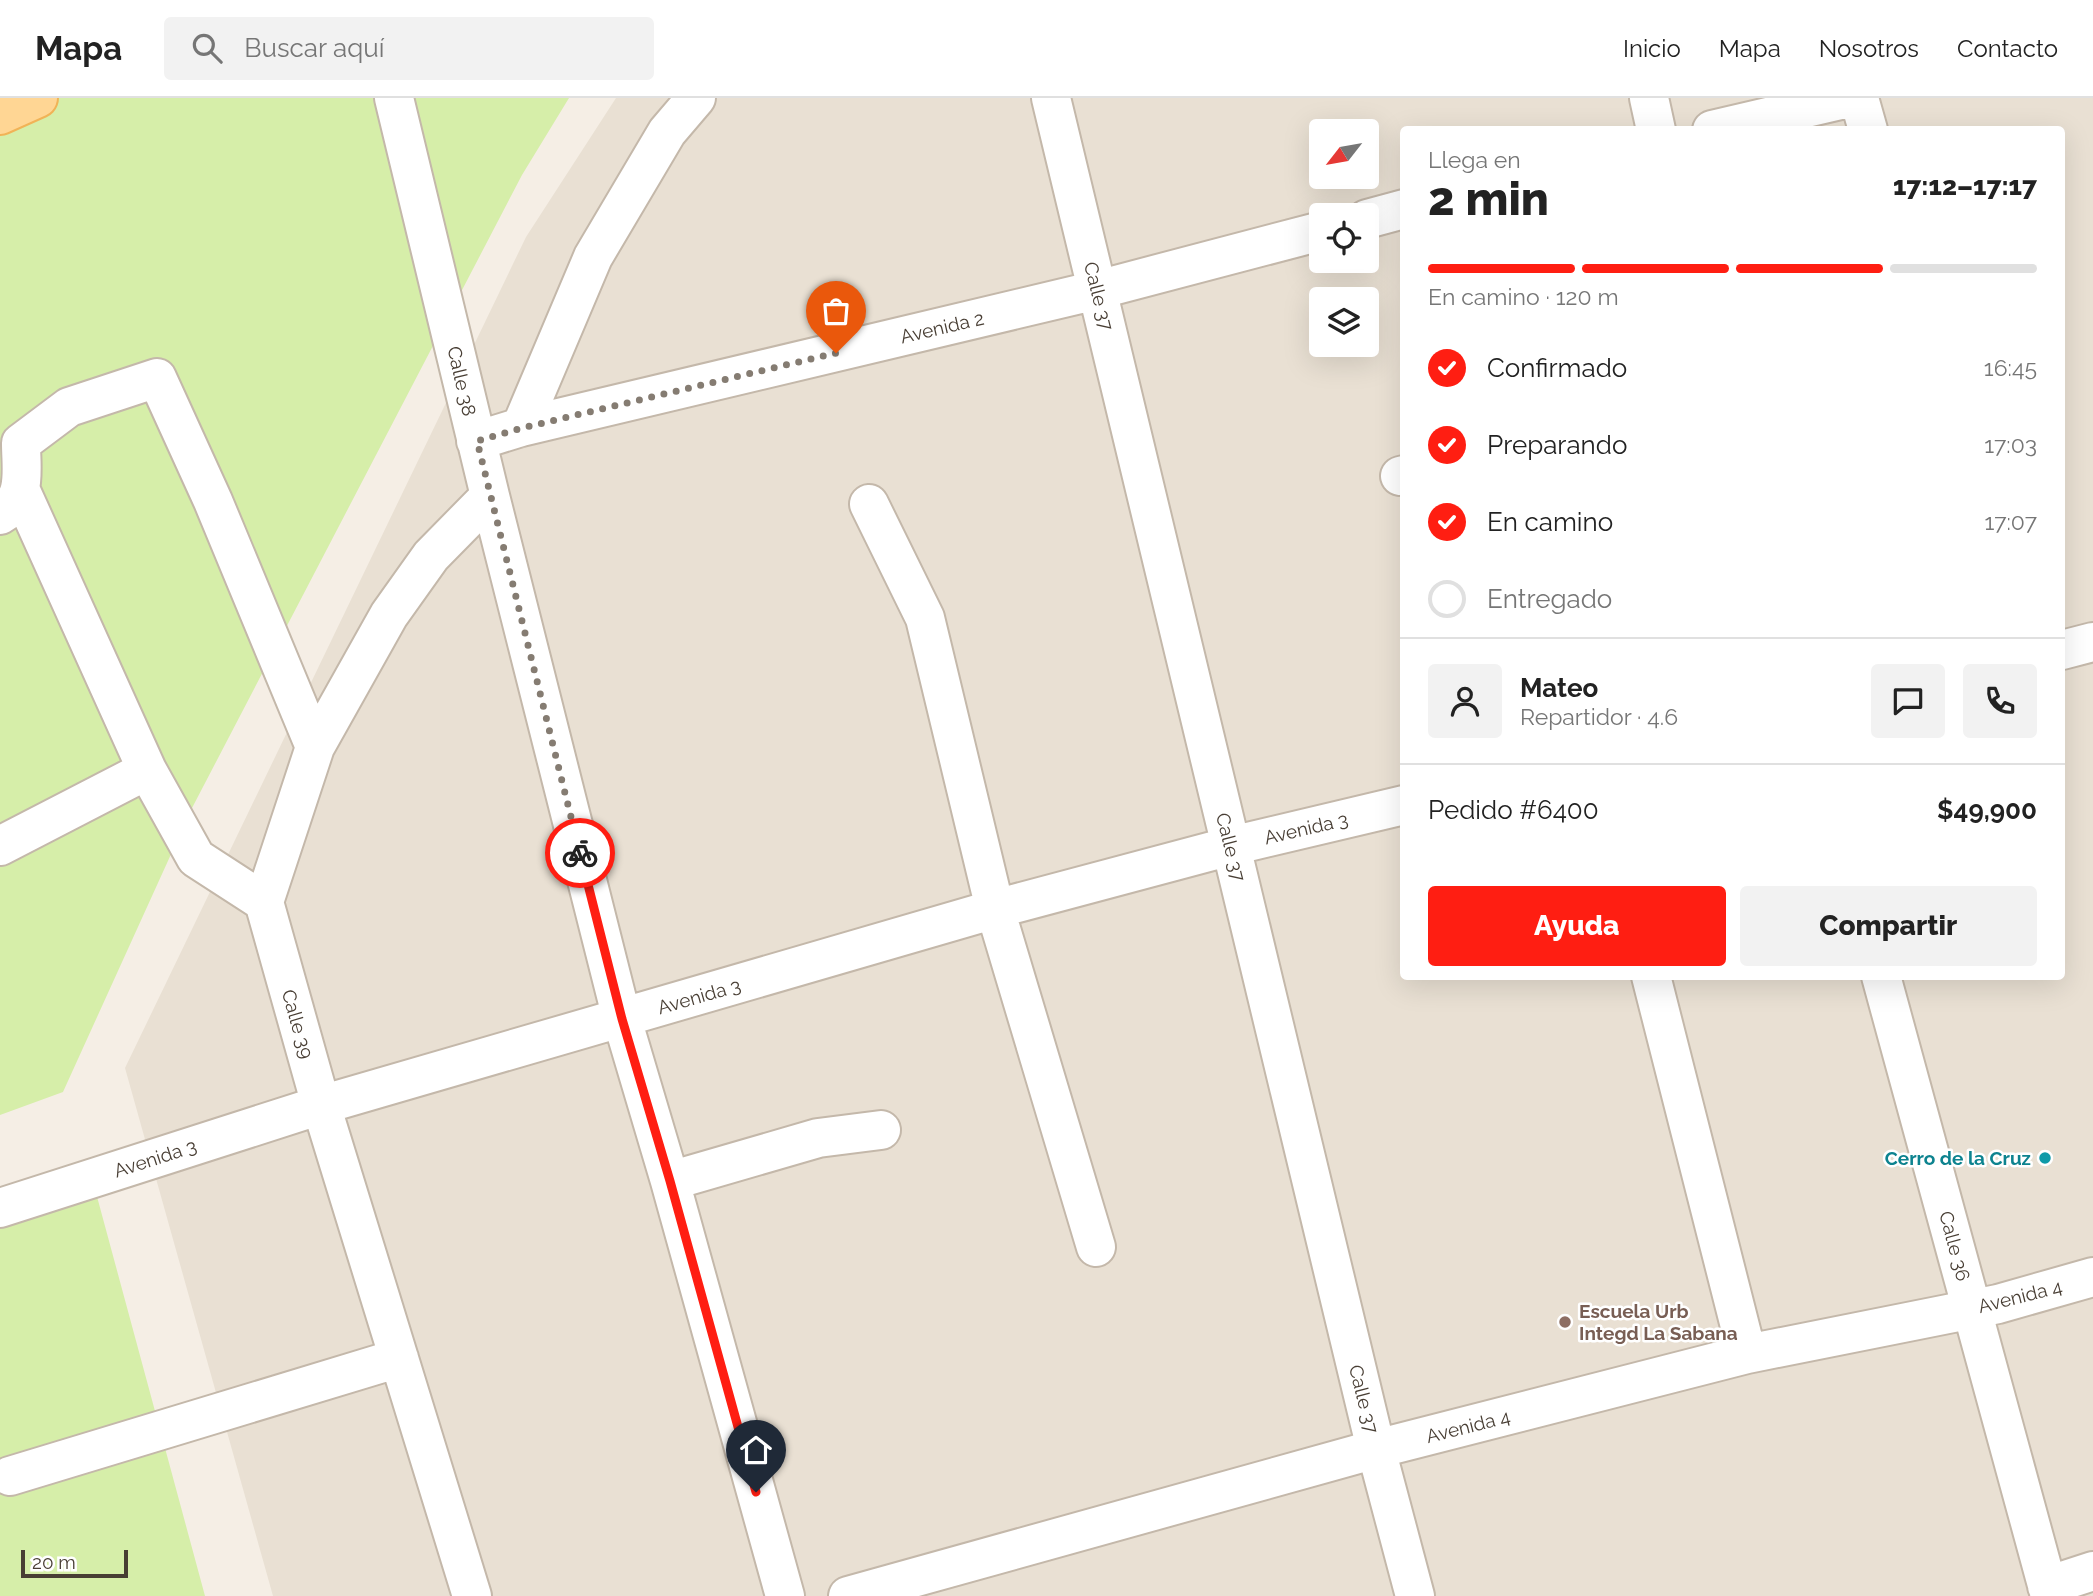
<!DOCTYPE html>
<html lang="es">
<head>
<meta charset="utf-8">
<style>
  :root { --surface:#fff; --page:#f2f2f2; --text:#222; --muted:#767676; --line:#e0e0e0; --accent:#ff1e12 }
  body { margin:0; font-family:Raleway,sans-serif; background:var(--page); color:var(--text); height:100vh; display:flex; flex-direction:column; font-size:26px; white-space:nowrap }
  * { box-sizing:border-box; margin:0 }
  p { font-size:23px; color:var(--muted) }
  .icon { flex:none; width:38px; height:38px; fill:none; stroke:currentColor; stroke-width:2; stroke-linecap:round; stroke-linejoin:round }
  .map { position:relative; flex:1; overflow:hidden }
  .sheet { position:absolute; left:1400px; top:28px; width:665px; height:854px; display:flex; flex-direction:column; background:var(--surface); border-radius:7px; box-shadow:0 7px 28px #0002 }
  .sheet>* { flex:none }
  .needle { width:46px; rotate:239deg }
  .buttons { position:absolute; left:1309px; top:21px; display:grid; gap:14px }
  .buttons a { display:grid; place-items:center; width:70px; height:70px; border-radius:7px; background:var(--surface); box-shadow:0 7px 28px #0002; font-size:35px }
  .scale { position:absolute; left:21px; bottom:18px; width:107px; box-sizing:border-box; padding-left:7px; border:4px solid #483e34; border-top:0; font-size:19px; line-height:24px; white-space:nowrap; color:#483e34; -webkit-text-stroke:5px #fff; paint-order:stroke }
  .pin { position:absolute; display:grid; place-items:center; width:60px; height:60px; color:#fff; margin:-72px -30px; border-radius:50% 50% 50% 0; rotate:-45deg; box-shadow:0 0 7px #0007 }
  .pin .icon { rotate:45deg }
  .courier { position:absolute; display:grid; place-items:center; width:70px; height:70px; margin:-35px; border:5px solid #ff1e12; border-radius:50%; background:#fff; color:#222; box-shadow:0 2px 9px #0007 }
  .head em { font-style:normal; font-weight:800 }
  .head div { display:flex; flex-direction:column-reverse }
  .head { display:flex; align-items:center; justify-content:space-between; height:119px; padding:0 28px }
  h1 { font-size:46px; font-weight:800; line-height:52px }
  .bar { display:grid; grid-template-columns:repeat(4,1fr); gap:10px 7px; align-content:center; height:84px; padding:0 28px }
  .bar i { height:9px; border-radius:5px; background:var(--line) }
  .bar .current { background:var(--accent) }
  .bar p { grid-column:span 4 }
  .line { display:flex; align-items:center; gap:18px; padding:0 28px; border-top:2px solid var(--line) }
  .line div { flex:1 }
  .round { display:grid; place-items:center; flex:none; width:74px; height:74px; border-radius:7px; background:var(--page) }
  ol { padding:0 28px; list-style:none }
  li { display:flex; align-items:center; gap:21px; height:77px }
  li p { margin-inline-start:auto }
  li .icon { padding:7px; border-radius:50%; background:var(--accent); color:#fff; stroke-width:4 }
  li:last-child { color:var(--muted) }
  li i { width:38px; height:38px; border:4px solid var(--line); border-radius:50% }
  .button { display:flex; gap:14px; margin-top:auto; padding:14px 28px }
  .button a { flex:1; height:80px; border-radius:7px; background:var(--accent); color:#fff; font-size:28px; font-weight:800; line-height:80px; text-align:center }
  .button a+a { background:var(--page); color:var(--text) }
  header { display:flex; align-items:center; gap:42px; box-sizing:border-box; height:98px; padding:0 35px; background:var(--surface); border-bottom:2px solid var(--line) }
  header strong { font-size:33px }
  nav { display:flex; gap:38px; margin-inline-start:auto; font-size:24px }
  .search { width:490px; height:63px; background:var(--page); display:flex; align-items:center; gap:18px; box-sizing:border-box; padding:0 24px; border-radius:7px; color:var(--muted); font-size:26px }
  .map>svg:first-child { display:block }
</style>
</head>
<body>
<header>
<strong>Mapa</strong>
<div class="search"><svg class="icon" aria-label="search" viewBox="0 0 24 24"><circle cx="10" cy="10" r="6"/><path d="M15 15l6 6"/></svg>Buscar aquí</div>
<nav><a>Inicio</a><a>Mapa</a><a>Nosotros</a><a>Contacto</a></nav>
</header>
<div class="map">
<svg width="2093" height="1498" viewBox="0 0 2093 1498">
  <rect width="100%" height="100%" fill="#f5eee5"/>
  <path fill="#e9e0d3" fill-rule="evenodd" d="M616,0h1477v1498h-1820l-148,-528 401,-831zM1404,32h658v846h-658zM1321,33h46v46h-46zM1321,117h46v46h-46zM1321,201h46v46h-46z"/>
  <path fill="#d6eea9" d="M58,0h511l-47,77 -330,633 -129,284 -63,23v-989z
    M89,1069l116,429h-205v-397z"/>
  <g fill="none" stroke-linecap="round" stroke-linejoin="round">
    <defs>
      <path id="minor" d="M394,0l96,398 132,523 48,162 115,415
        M1051,0l325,1351 39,147
        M1649,0l7,32
        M1859,0l9,32
        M1712,32l137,-32
        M1367,121l37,-10
        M521,329l72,-170 74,-125 29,-34
        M476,343l45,-14 576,-137 224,-59
        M1400,378l4,-1
        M21,393l126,279 49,88 68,44
        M869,406l56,114 70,291 101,338
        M0,417c28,-16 21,-45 21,-72l48,-36 88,-29 56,123 102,246
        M2062,552l31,-8
        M0,748l147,-76
        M1651,878l96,378
        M1881,878l169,620
        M670,1083l148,-43 63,-8
        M0,1110l321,-103 674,-196 236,-63 173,-41
        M10,1378l389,-118
        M2047,1488l46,-15
        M472,1498l-151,-491 -57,-203 51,-155 74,-132 42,-59 59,-60
        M848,1498l528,-147 371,-95 251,-50 95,-27"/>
      <path id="major" d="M0,17l38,-17"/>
    </defs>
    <use href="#minor" stroke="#c4b8aa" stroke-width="42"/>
    <use href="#major" stroke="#f1b357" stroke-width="42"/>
    <use href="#minor" stroke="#fff" stroke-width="38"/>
    <use href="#major" stroke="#ffd694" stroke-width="38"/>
  </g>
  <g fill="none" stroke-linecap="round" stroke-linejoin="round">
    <path stroke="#857c72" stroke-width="7" stroke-dasharray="0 12.6" d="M580,755l-103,-412 45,-13 314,-75"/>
    <path stroke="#ff1e12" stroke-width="9" d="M580,755l42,166 48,162 86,311"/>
  </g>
  <circle fill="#0f9aa8" stroke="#fff" stroke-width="2.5" cx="2045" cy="1060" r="7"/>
  <circle fill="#8d6e63" stroke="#fff" stroke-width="2.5" cx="1565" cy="1224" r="7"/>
  <g text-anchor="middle" stroke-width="5" stroke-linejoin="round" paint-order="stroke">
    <g font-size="19" fill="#483e34" stroke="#fff">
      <text transform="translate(1099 198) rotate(76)" y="7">Calle 37</text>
      <text transform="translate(942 229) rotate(-13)" y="7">Avenida 2</text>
      <text transform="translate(462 283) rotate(77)" y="7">Calle 38</text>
      <text transform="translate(1306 730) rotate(-13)" y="7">Avenida 3</text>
      <text transform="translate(1231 749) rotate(76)" y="7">Calle 37</text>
      <text transform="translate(699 898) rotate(-16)" y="7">Avenida 3</text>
      <text transform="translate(298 926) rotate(74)" y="7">Calle 39</text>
      <text transform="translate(155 1060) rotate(-18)" y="7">Avenida 3</text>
      <text transform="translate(1955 1148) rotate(75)" y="7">Calle 36</text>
      <text transform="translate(2020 1198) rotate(-14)" y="7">Avenida 4</text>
      <text transform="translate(1364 1301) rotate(76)" y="7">Calle 37</text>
      <text transform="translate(1468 1328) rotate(-14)" y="7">Avenida 4</text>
    </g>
    <g font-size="19" font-weight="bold" fill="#0d838f" stroke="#fff" text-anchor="end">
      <text x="2031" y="1067">Cerro de la Cruz</text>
    </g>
    <g font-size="19" font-weight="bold" fill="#785e54" stroke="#fff" text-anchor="start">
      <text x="1579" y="1220">Escuela Urb<tspan x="1579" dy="22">Integd La Sabana</tspan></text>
    </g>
  </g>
</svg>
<div class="buttons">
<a><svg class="needle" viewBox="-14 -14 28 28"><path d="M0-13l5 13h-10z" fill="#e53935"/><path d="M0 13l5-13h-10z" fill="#767676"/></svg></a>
<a><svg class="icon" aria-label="locate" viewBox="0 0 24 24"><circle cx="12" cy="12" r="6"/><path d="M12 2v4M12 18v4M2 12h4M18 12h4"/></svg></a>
<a><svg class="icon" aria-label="layers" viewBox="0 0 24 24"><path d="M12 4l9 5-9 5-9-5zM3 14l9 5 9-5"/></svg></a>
</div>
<div class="scale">20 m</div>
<div class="pin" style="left:836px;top:255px;background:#ea580c"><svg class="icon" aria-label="bag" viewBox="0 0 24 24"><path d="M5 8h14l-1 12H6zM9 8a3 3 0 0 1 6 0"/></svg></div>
<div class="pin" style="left:756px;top:1394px;background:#1f2937"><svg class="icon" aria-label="home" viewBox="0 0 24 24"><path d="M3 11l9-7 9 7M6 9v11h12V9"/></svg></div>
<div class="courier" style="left:580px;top:755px"><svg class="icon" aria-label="bike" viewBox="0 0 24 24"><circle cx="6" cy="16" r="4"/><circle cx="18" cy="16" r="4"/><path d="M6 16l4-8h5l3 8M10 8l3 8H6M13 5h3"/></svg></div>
<section class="sheet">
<div class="head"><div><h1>2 min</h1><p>Llega en</p></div><em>17:12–17:17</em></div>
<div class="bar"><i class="current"></i><i class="current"></i><i class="current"></i><i></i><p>En camino · 120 m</p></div>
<ol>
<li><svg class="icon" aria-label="check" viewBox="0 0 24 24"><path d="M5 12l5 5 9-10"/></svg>Confirmado<p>16:45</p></li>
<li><svg class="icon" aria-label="check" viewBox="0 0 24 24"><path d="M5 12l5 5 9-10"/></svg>Preparando<p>17:03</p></li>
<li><svg class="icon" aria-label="check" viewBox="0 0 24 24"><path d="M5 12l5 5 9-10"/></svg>En camino<p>17:07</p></li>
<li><i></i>Entregado</li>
</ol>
<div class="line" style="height:126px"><a class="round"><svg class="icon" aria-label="person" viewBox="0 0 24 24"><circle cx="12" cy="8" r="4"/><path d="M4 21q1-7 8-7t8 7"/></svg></a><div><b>Mateo</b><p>Repartidor · 4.6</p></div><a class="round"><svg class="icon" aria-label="chat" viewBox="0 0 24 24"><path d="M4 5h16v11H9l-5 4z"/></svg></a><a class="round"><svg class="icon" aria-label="phone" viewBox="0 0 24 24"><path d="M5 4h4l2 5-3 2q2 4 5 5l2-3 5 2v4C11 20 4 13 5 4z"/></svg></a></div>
<div class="line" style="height:91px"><div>Pedido #6400</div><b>$49,900</b></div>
<div class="button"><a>Ayuda</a><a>Compartir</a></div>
</section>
</div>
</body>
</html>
